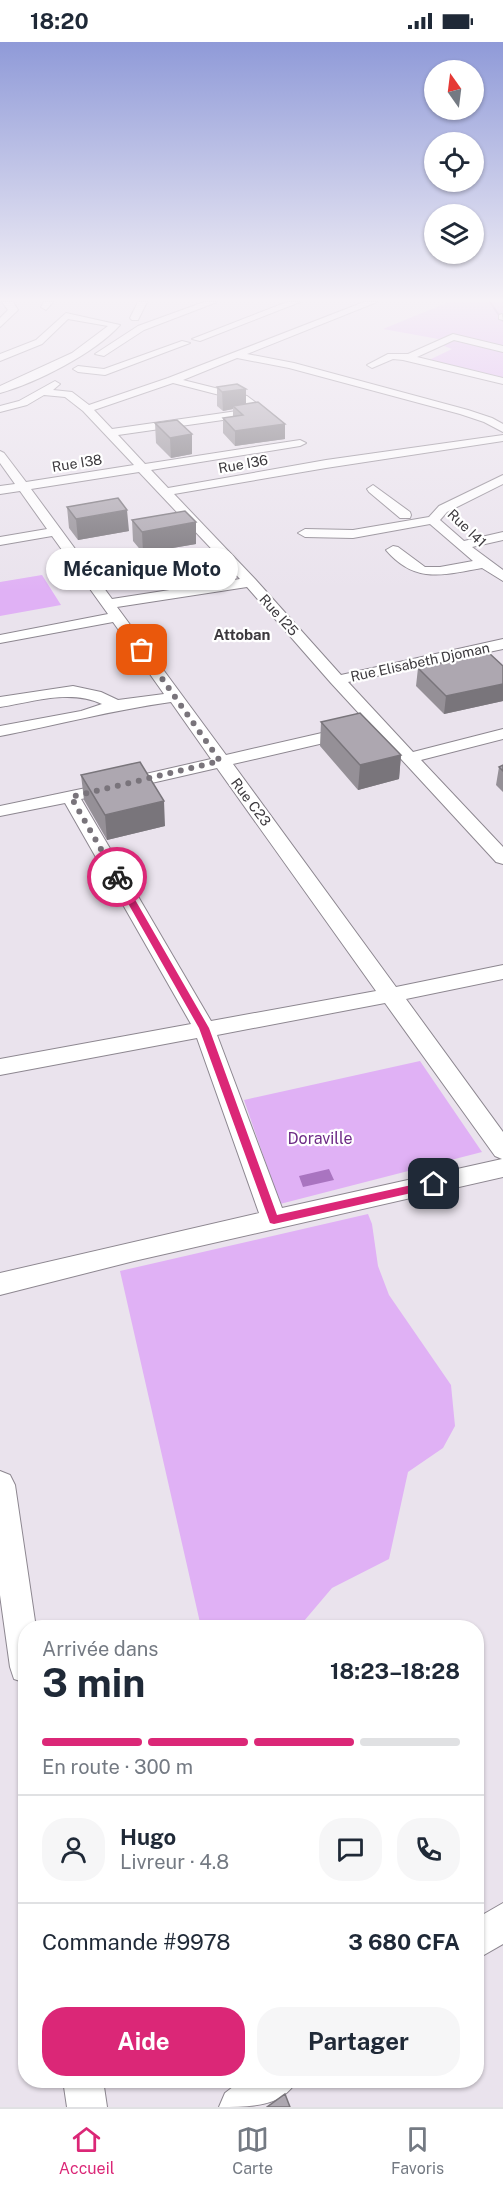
<!DOCTYPE html>
<html lang="fr">
<head>
<meta charset="utf-8">
<style>
  :root { --surface:#fff; --page:#f6f6f7; --text:#1f2937; --muted:#747a83; --line:#e0e1e3; --accent:#db2777 }
  body { margin:0; font-family:"Public Sans",sans-serif; background:var(--page); color:var(--text); height:100vh; display:flex; flex-direction:column; font-size:22px; white-space:nowrap }
  * { box-sizing:border-box; margin:0 }
  p { font-size:20px; color:var(--muted) }
  .icon { flex:none; width:33px; height:33px; fill:none; stroke:currentColor; stroke-width:2; stroke-linecap:round; stroke-linejoin:round }
  .map { position:relative; flex:1; overflow:hidden }
  .drawer { position:absolute; left:18px; top:1578px; width:466px; height:468px; display:flex; flex-direction:column; background:var(--surface); border-radius:24px; box-shadow:0 2px 4px #0004 }
  .drawer>* { flex:none }
  .needle { width:39px; rotate:346deg }
  .fabs { position:absolute; left:424px; top:18px; display:grid; gap:12px }
  .fabs a { display:grid; place-items:center; width:60px; height:60px; border-radius:50%; background:var(--surface); box-shadow:0 2px 4px #0004; font-size:30px }
  .pin { position:absolute; display:grid; place-items:center; width:51px; height:51px; color:#fff; margin:-26px; border-radius:12px; box-shadow:0 3px 9px #0006 }
  .courier { position:absolute; display:grid; place-items:center; width:60px; height:60px; margin:-30px; border:4px solid #db2777; border-radius:50%; background:#fff; color:#222; box-shadow:0 2px 8px #0007 }
  .bubble { position:absolute; height:42px; border-radius:21px; background:var(--surface); box-shadow:0 2px 4px #0004; font-size:20px; font-weight:700; line-height:42px; text-align:center }
  .head em { font-style:normal; font-weight:700 }
  .head div { display:flex; flex-direction:column-reverse }
  .head { display:flex; align-items:center; justify-content:space-between; height:102px; padding:0 24px }
  h1 { font-size:39px; font-weight:700; line-height:45px }
  .bar { display:grid; grid-template-columns:repeat(4,1fr); gap:9px 6px; align-content:center; height:72px; padding:0 24px }
  .bar i { height:8px; border-radius:4px; background:var(--line) }
  .bar .on { background:var(--accent) }
  .bar p { grid-column:span 4 }
  .line { display:flex; align-items:center; gap:15px; padding:0 24px; border-top:2px solid var(--line) }
  .line div { flex:1 }
  .round { display:grid; place-items:center; flex:none; width:63px; height:63px; border-radius:24px; background:var(--page) }
  .button { display:flex; gap:12px; margin-top:auto; padding:12px 24px }
  .button a { flex:1; height:69px; border-radius:24px; background:var(--accent); color:#fff; font-size:24px; font-weight:700; line-height:69px; text-align:center }
  .button a+a { background:var(--page); color:var(--text) }
  .status { display:flex; justify-content:space-between; align-items:center; height:42px; padding:0 30px; background:var(--surface); direction:ltr }
  .status svg { height:16px; fill:currentColor }
  .menu { display:flex; justify-content:space-around; align-items:center; height:84px; border-top:2px solid var(--line); background:var(--surface); font-size:16px; color:var(--muted) }
  .menu a { display:grid; justify-items:center; gap:3px }
  .menu .on { color:var(--accent) }
  .map>svg:first-child { display:block }
</style>
</head>
<body>
<div class="status"><b>18:20</b><svg viewBox="0 0 49 12"><path d="M0 12V9h3v3zM5 12V6h3v6zM10 12V3h3v9zM15 12V0h3v12zM26 1h20v11H26zM47 4h2v5h-2z"/></svg></div>
<div class="map">
<svg width="503" height="2065" viewBox="0 0 503 2065">
  <rect width="100%" height="100%" fill="#eae3ed"/>
  <path fill="#e0b1f5" d="M449,260h54v77l-76,-18 25,-12 -16,-6 8,-3 -61,-11z
    M42,533l19,30 -61,11v-34z
    M420,1019l62,91 -202,52 -36,-104z
    M368,1172l4,10 6,42 11,29 62,90 4,41 -12,22 -35,24 -19,87 -57,29 -28,33v6h-103l-81,-356z"/>
  <path fill="#a974c0" d="M329,1127l5,11 -31,7 -4,-11z"/>
  <g fill="none" stroke-linecap="round" stroke-linejoin="round">
    <path stroke="#a974c0" stroke-width="2" d="M490,260l13,19"/>
    <defs>
      <path id="minor" d="M2,260h11l5,8 -18,17v-9l8,-8z
        M44,260h9l-7,8 -5,-3z
        M138,260h9l-9,18h-6l-2,-2z
        M204,260h13l-73,28 -40,26 -9,-2 43,-28z
        M287,260h13l-100,39 -8,-2z
        M364,260h13l-130,52 47,9 174,47 24,8 11,6v8l-19,-10 -24,-8 -171,-46 -52,-10 -54,22 64,16 31,23v4h-8l-12,-8 -140,20 27,29 155,-24 6,3 -6,3 -149,24 17,18 158,-28 177,-25v6l-177,27 -152,26 81,85 86,96 162,-36v10l-155,33 65,70 90,-23v10l-82,21 82,87v17l-7,-2 -165,-179 -84,-96 -130,20 109,148 122,-28 8,5 -2,4 -121,28 163,223 107,-22v14l-97,20 97,133v45l-369,84 -134,34v-22l259,-60 -62,-175 -197,37v-16l191,-35 -126,-221 -65,13v-10l86,-18 6,1 3,4 -3,4 -11,2 130,222 165,-30 -159,-223 -96,22 -6,-1 -3,-4 3,-4 96,-22 -40,-57c-58,8 -114,23 -171,34v-10l81,-15 21,-7c-32,-15 -69,-2 -102,3v-10l73,-11 28,6 17,8 46,-6 -51,-72 -113,21v-8l108,-21 -56,-78 -52,9v-8l47,-8 -27,-38 -20,3v-8l15,-2 -15,-21v-12l4,2 22,29 108,-17 -51,-54 -18,-14 -21,-2 -17,10 -27,7v-6l19,-5 36,-20 5,3 -7,6 19,2 17,13 79,-27zM173,341l66,17 12,9 -139,20 -18,-19zM139,430l101,107 -128,20 -81,-110zM385,961l110,153 7,3 -220,49 -65,-173z
        M66,271l54,12c-25,28 -84,58 -120,68v-7l72,-33 36,-27 -40,-7 -26,25 -42,17v-7l36,-14z
        M502,272l1,6 -4,-1v-4z
        M453,292l50,12v6l-49,-12 -37,17 86,21v6l-100,-24 -10,-1 -21,9 -5,-3 21,-11h20z
        M182,299l8,2 -85,32 -27,-3 -5,-3 5,-3 26,3z
        M503,433v9l-56,28 -7,8 24,21 39,-9v8l-31,7 31,23v11l-21,-13c-39,7 -67,16 -96,-18l7,-4 5,1 27,20h15l33,-6 -43,-37 -77,14 -48,-1 -7,-4 7,-4 48,1 76,-13 10,-11z
        M373,443l37,27 1,3 -1,3h-10l-31,-26 -2,-3z
        M0,1429l10,4 5,10 21,143h-10v55l-12,-4 -4,-12 -10,-72z
        M503,1861v41l-26,15v-41z
        M63,2038h40l4,27h-40z
        M242,2038h55c-15,27 -45,27 -78,27l6,-14z"/>
    </defs>
    <use href="#minor" stroke="#8d8790" stroke-width="2"/>
    <use href="#minor" fill="#fff" fill-rule="evenodd"/>
  </g>
  <path fill="#959097" d="M217,345l29,17 39,20v15l-50,7 -12,-13v-15l10,-1v-8l-10,2 -6,-5z
    M155,381l37,11v20l-21,4 -15,-15z
    M67,465l62,24 -51,9 -9,-12z
    M132,478l64,24 -53,9 -10,-12z
    M503,624v35l-59,13 -28,-28 2,-18z
    M321,680l80,33 -2,24 -41,11 -38,-44z
    M503,723v27l-7,-7 3,-18z
    M81,733l84,51 -58,14 -23,-40z"/>
  <path fill="#79757b" d="M246,347v19l-13,-2v3l-10,2 -1,-19z
    M285,382v15l-50,7v-15z
    M192,392v20l-21,4 -1,-20z
    M127,468l2,21 -51,9 -2,-21z
    M196,480v22l-53,9 -1,-21z
    M503,642v17l-59,13 2,-18z
    M401,713l-2,24 -41,11 2,-25z
    M164,759l1,25 -58,14 -2,-25z"/>
  <path fill="#ada7b0" stroke="#79757b" stroke-width="1.5" d="M237,342l9,5 -24,3 -5,-5z
    M258,360l27,22 -50,7 -12,-13 20,-3 -10,-9z
    M177,378l15,14 -22,4 -15,-15z
    M118,456l9,12 -51,9 -9,-12z
    M185,469l11,11 -54,10 -10,-12z
    M489,611l14,13v18l-57,12 -28,-28z
    M360,671l41,42 -41,10 -39,-43z
    M140,720l24,39 -59,14 -24,-40z
    M503,723v6l-4,-4z
    M285,2052l5,13h-23z"/>
  <linearGradient id="sky" x2="0" y2="1"><stop stop-color="#8f9ad8"/><stop offset="0.47" stop-color="#f6f2f7"/><stop offset="1" stop-color="#f6f2f7" stop-opacity="0"/></linearGradient>
  <rect width="503" height="549" fill="url(#sky)"/>
  <path fill="#db2777" d="M115,834l7,1 87,151 68,187 157,-35 6,4 -2,3 -164,37 -4,-1 -71,-195 -86,-151z"/>
  <g fill="none" stroke-linecap="round" stroke-linejoin="round">
    <path stroke="#79747b" stroke-width="6" stroke-dasharray="0 10.8" d="M117,835l-46,-80 149,-36 -78,-111"/>
  </g>
  <g text-anchor="middle" stroke-width="4.5" stroke-linejoin="round" paint-order="stroke">
    <g font-size="14" fill="#3c393d" stroke="#fff">
      <text transform="translate(77 421) rotate(-9)" y="5">Rue I38</text>
      <text transform="translate(243 422) rotate(-10)" y="5">Rue I36</text>
      <text transform="translate(467 486) rotate(44)" y="5">Rue I41</text>
      <text transform="translate(279 573) rotate(48)" y="5">Rue I25</text>
      <text transform="translate(420 620) rotate(-12)" y="5">Rue Elisabeth Djoman</text>
      <text transform="translate(251 760) rotate(53)" y="5">Rue C23</text>
    </g>
    <g font-size="15" font-weight="bold" fill="#3c393d" stroke="#fff">
      <text x="242" y="598">Attoban</text>
    </g>
    <g font-size="16" fill="#6e2c87" stroke="#fff">
      <text x="320" y="1102">Doraville</text>
    </g>
  </g>
</svg>
<div class="fabs">
<a><svg class="needle" viewBox="-14 -14 28 28"><path d="M0-13l5 13h-10z" fill="#e53935"/><path d="M0 13l5-13h-10z" fill="#747a83"/></svg></a>
<a><svg class="icon" aria-label="locate" viewBox="0 0 24 24"><circle cx="12" cy="12" r="6"/><path d="M12 2v4M12 18v4M2 12h4M18 12h4"/></svg></a>
<a><svg class="icon" aria-label="layers" viewBox="0 0 24 24"><path d="M12 4l9 5-9 5-9-5zM3 14l9 5 9-5"/></svg></a>
</div>
<div class="pin" style="left:142px;top:608px;background:#ea580c"><svg class="icon" aria-label="bag" viewBox="0 0 24 24"><path d="M5 8h14l-1 12H6zM9 8a3 3 0 0 1 6 0"/></svg></div>
<div class="pin" style="left:434px;top:1142px;background:#1f2937"><svg class="icon" aria-label="home" viewBox="0 0 24 24"><path d="M3 11l9-7 9 7M6 9v11h12V9"/></svg></div>
<div class="courier" style="left:117px;top:835px"><svg class="icon" aria-label="bike" viewBox="0 0 24 24"><circle cx="6" cy="16" r="4"/><circle cx="18" cy="16" r="4"/><path d="M6 16l4-8h5l3 8M10 8l3 8H6M13 5h3"/></svg></div>
<div class="bubble" style="left:46px;top:506px;width:192px">Mécanique Moto</div>
<section class="drawer">
<div class="head"><div><h1>3 min</h1><p>Arrivée dans</p></div><em>18:23–18:28</em></div>
<div class="bar"><i class="on"></i><i class="on"></i><i class="on"></i><i></i><p>En route · 300 m</p></div>
<div class="line" style="height:108px"><a class="round"><svg class="icon" aria-label="person" viewBox="0 0 24 24"><circle cx="12" cy="8" r="4"/><path d="M4 21q1-7 8-7t8 7"/></svg></a><div><b>Hugo</b><p>Livreur · 4.8</p></div><a class="round"><svg class="icon" aria-label="chat" viewBox="0 0 24 24"><path d="M4 5h16v11H9l-5 4z"/></svg></a><a class="round"><svg class="icon" aria-label="phone" viewBox="0 0 24 24"><path d="M5 4h4l2 5-3 2q2 4 5 5l2-3 5 2v4C11 20 4 13 5 4z"/></svg></a></div>
<div class="line" style="height:78px"><div>Commande #9978</div><b>3 680 CFA</b></div>
<div class="button"><a>Aide</a><a>Partager</a></div>
</section>
</div>
<nav class="menu">
<a class="on"><svg class="icon" aria-label="home" viewBox="0 0 24 24"><path d="M3 11l9-7 9 7M6 9v11h12V9"/></svg>Accueil</a>
<a><svg class="icon" aria-label="map" viewBox="0 0 24 24"><path d="M3 6l6-2 6 2 6-2v14l-6 2-6-2-6 2zM9 4v14M15 6v14"/></svg>Carte</a>
<a><svg class="icon" aria-label="saved" viewBox="0 0 24 24"><path d="M7 4h10v16l-5-4-5 4z"/></svg>Favoris</a>
</nav>
</body>
</html>
